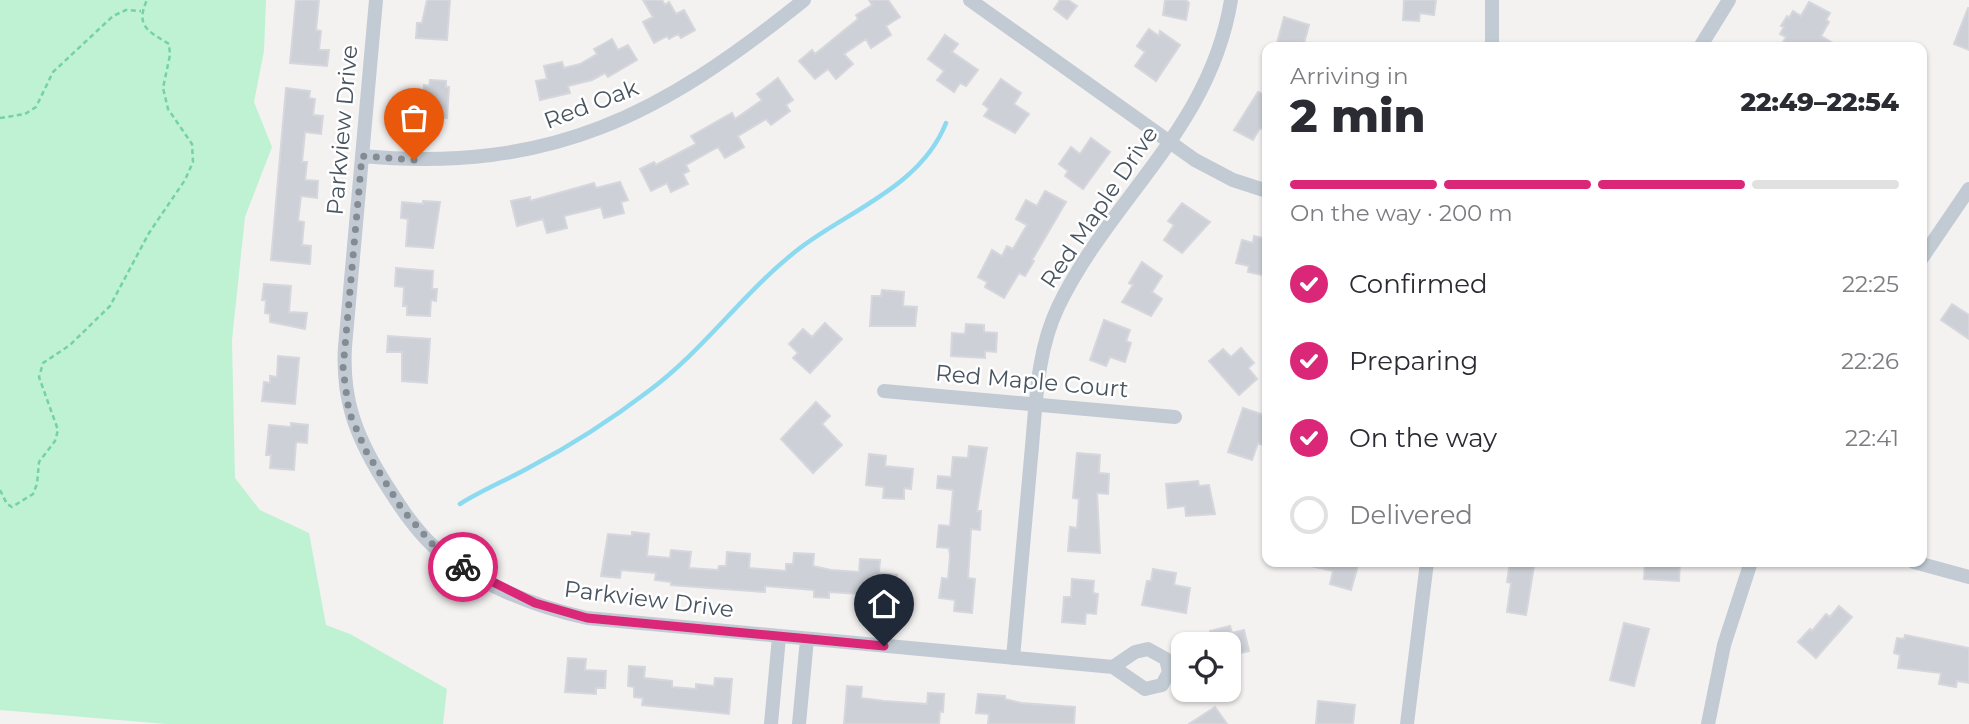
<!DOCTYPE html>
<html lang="en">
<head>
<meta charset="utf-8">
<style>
  :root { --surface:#fff; --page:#f2f2f3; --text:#2b2b33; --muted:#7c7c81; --line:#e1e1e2; --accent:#db2777 }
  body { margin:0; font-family:Montserrat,sans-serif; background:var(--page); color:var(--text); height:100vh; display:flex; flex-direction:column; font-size:26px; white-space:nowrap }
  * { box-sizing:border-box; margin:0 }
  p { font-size:23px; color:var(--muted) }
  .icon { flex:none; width:38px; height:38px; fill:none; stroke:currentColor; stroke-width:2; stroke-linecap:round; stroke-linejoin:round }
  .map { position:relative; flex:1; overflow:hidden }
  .side { position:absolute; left:1262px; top:42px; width:665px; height:525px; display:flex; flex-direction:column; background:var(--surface); border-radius:14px; box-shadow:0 2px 5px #0004 }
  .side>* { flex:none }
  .tools { position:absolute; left:1171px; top:632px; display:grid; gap:14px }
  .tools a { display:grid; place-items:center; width:70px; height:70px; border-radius:14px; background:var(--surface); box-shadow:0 2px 5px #0004; font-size:35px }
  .pin { position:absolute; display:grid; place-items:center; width:60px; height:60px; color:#fff; margin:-72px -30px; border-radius:50% 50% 50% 0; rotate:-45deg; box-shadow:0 0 7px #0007 }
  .pin .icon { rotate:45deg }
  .courier { position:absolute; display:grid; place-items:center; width:70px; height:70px; margin:-35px; border:5px solid #db2777; border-radius:50%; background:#fff; color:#222; box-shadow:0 2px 9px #0007 }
  .summary em { font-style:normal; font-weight:800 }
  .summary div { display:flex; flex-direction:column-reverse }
  .summary { display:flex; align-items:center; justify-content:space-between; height:119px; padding:0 28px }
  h1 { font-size:46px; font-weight:800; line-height:52px }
  .bar { display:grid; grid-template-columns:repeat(4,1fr); gap:10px 7px; align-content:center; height:84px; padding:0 28px }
  .bar i { height:9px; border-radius:5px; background:var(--line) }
  .bar .on { background:var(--accent) }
  .bar p { grid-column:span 4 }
  ol { padding:0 28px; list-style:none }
  li { display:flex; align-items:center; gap:21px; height:77px }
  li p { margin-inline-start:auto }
  li .icon { padding:7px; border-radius:50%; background:var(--accent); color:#fff; stroke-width:4 }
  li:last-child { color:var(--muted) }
  li i { width:38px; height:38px; border:4px solid var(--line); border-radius:50% }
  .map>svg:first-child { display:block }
</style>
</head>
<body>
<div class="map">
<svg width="1969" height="724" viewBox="0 0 1969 724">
  <rect width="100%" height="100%" fill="#f4f1f1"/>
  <path fill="#bff2d3" d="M0,0h266l-2,51 -10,51 18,45 -27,70 -13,123 3,138 25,32 49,23 17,92 24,9 97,55 -4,35h-277l-166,-14z"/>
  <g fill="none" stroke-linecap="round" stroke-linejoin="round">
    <path stroke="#8bdaf0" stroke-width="4.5" d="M460,504c22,-14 47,-24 70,-37 42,-22 82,-48 120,-77 55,-41 95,-100 150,-142 50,-38 121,-62 146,-125"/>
  </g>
  <path fill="#cdd0d6" stroke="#d5d7dd" stroke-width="2" d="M296,0h23l-3,30 5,1 -2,19h10l-2,16 -37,-3z
    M427,0h23l-3,40 -31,-2 1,-15h5z
    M643,0h19l3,5 4,-3 7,12 8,-4 11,20 -14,8 -3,-4 -9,5 -2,-3 -13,7 -11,-21 10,-5z
    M869,0h19l12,17 -14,9 5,9 -20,13 -5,-9 -22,15 9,10 -17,15 -8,-10 -13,10 -16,-18 13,-11 3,4 43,-35 -2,-4 16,-10z
    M1060,0h8l9,6 -10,13 -13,-10z
    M1165,0h21l3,3 -3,17 -23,-5z
    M1404,0h32l-2,15 -14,-2 -1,8 -16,-1z
    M1809,2l21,11 -4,7 3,2 -8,14 19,11h-60l6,-10 -6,-3 4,-7 -3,-1 6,-10 2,2 4,-7 8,5z
    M1968,8h1v42l-15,-6z
    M1284,17l25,8 -6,22h-27z
    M1149,29l10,7 1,-5 20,14 -24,36 -21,-15 10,-14 -8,-6z
    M945,35l13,9 -6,8 26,18 -12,16 -6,-3 -6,9 -17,-12 7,-9 -16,-12z
    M612,39l6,11 10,-5 9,15 -29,17 -3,-4 -13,7 -24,6 2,7 -30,7 -4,-19 11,-2 -3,-13 18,-4 2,6 16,-4 17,-10 -3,-5z
    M778,78l15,22 -7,5 4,6 -19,14 -5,-6 -28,17 6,11 -19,11 -7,-11 -32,18 3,6 -6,3 5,10 -17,8 -4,-9 -16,8 -11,-22 14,-7 2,3 40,-21 -5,-8 41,-23 3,6 27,-19 -5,-6z
    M1001,79l20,14 -7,11 15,10 -14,19 -31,-17 5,-7 -6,-5z
    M430,80l16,1v6h3l-2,31 -39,-2 1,-17 14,1 1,-15 5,1z
    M286,88l24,3 -1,7 6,1 -2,16 10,1 -2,18 -16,-2 -3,30h5l-2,18 13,1 -1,17 -16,-2 -3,25 6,1 -2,23 9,1 -1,18 -39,-4z
    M1258,92l9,4v36l-7,-4 -7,12 -19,-10z
    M1091,138l19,14 -27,37 -18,-13 3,-5 -9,-7 12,-17 9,7z
    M620,182l8,18 -7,2 3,11 -20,5 -3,-11 -37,9 3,12 -20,5 -4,-14 -26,7 -6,-25 19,-4v4l64,-18 2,5z
    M1045,191l21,11 -34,58 2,1 -9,15 -6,-3 -15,25 -19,-11 2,-5 -9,-5 14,-27 10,6 5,-10 6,3 14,-24 -11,-6 10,-19 11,6z
    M423,201l17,1 -7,46 -27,-2 2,-27 -7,-1 1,-16 21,2z
    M1182,203l28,19 -28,31 -18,-13 10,-15 -6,-4z
    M1254,236l13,3v37l-19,-4 1,-6 -13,-3 6,-23 11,3z
    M1142,262l20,14 -10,16 10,7 -11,17 -29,-14 11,-17 -4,-2z
    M396,268l37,3 -1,18h5l-1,12 -5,-1 -1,16 -23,-1v-9h-4l1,-19 -9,-1z
    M264,284l27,2 -2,26 18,1 -2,16 -35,-7v-8l-5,-1 1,-13h-4z
    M882,290l22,2 -1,14 14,1 -2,19h-45l2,-30h9z
    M1952,304l17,11v24l-28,-19z
    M1104,320l26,10 -4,11 5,2 -6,19 -15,-5 -4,9 -16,-6z
    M825,323l17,16 -32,34 -17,-15 5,-5 -9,-9 14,-15 9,8z
    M966,324l18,1v7l13,1 -1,19 -11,-1v7l-34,-2 1,-23 13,1z
    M388,336l42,3 -3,44 -25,-2v-29h-15z
    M1241,348l13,15 -6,5 9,11 -18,16 -30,-34 14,-12 8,8z
    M278,356l21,2 -4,46 -33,-3 2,-19 6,1v-7l7,1z
    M816,402l14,14 -8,8 20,21 -29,28 -32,-34z
    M1243,408l24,8v31l-9,-4 -6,17 -24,-8z
    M291,423l17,2 -1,18 -11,-1 -2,28 -24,-2 1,-13h-5l3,-30 22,2z
    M969,446l18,2 -10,63h4l-1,19 -9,-1 -3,49 7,1 -3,34 -18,-2 1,-11 -16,-2 3,-20 6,1 2,-23 -1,-8 -12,-1 2,-22 11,1 3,-36 -16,-2 1,-12 13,1 2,-20 15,1z
    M1077,453l23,2 -1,18 10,1 -1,20 -11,-1 3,60 -32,-2 2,-24 7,1 2,-29 -6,-1z
    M869,454l17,2 -1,10 28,3 -2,20 -7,-1v11l-21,-1 1,-11 -18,-2z
    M1198,481l1,5 10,-1 6,29 -29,2 -1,-10 -17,2 -2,-24z
    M632,532l17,2 -2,22 23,2 1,-8 20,2 -2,16 29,2 1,-4h7l1,-14 23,2 -1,14 37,3v-7h7l1,-11 20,1 -1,12 18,4 28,2 1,-13 20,1 -1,13 18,2 -3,30 -34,-3 1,-8 -32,-2v6l-15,-1v-7l-49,-4v6l-94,-7v-3l-16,-2 1,-7 -35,-3 -1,8 -19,-2 7,-42 24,2z
    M1312,562h47l-8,28 -21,-6 3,-13 -22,-5z
    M1510,562h17l-1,3 8,1 -8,49 -19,-3 4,-29 -4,-1z
    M1645,562h35l-1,19 -35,-2z
    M1153,569l23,4 -2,12 16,3 -4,25 -44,-8 5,-24h4z
    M1072,579l22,2 -1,12 5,1 -2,20 -10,-1 -1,11 -23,-2 2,-25h7z
    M1839,606l13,11 -36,41 -18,-16 12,-13 2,2 14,-17 4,3z
    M1624,623l25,6 -15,57 -24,-6z
    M1230,626l2,7 12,-3 5,21 -21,5v-12h-23l-1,-5 7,-1 -1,-7z
    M1905,635l64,13v35l-12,-2 -1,6 -17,-3 2,-11 -43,-5 2,-13 -6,-2 3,-15 7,1z
    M568,658l18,1 -1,11 21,1 -1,17h-9v6l-31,-2z
    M629,666l16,1 -1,11 28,3v6l24,2v-5l18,2 1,-8 17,1 -3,35 -87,-9 1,-7 -9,-1v-10l-6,-1z
    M847,686l15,1 -1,11 23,3 43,3 1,-11 16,1 -1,18 -3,-1 -1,13h-95z
    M978,694l27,2v3l16,4 54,4 -1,17h-86l1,-10 -13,-1z
    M1318,701l37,4 -2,19h-37z
    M1215,707l12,17h-38z"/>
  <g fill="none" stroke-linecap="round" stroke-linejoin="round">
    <path stroke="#75d2a5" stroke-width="2.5" stroke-dasharray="5 3.5" stroke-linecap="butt" d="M0,118l25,-4 11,-7 17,-35 60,-56 13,-6 15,1
      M0,490l7,14 5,3 21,-13 4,-10 2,-22 16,-21 3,-11 -19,-53 4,-14 27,-18 40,-39 39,-73 36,-53 8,-18 -1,-18 -24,-35 -5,-21 7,-33 -1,-11c-21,-13 -34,-18 -22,-44"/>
    <path stroke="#c2cbd3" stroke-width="14" d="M376,0l-31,347c-3,51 10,87 37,131 15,24 30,48 51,68 41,37 102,61 154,72l526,49 32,22 17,-4 7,-13 -3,-13 -18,-10 -13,3 -22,15
      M970,0l225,160 38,20 34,11
      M1492,47v-47
      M1700,47l29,-47
      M362,156c190,17 299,-41 442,-156
      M1922,258l47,-69
      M884,391l291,26
      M1914,562l55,15
      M1013,658c6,-67 12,-134 18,-201 5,-50 5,-104 27,-150 53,-110 152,-178 173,-307
      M771,724l8,-87
      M799,724l8,-85
      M1407,724l20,-162
      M1708,724l16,-79 27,-83"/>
  </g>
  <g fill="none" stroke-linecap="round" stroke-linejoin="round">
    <path stroke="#848b93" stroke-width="7" stroke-dasharray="0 12.6" d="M414,160l-52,-4 -19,213 6,43 17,39 36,58 33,38 28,20"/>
    <path stroke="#db2777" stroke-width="9" d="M463,567l72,36 52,15 297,28"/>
  </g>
  <g text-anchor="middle" stroke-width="5" stroke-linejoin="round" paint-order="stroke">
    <g font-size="23" fill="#485460" stroke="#fff">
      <text transform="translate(591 104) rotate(-21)" y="8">Red Oak</text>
      <text transform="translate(342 130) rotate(-85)" y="8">Parkview Drive</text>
      <text transform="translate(1099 207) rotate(-56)" y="8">Red Maple Drive</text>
      <text transform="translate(1032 381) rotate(5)" y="8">Red Maple Court</text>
      <text transform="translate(649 599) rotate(7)" y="8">Parkview Drive</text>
    </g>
  </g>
</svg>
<div class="tools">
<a><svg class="icon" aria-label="locate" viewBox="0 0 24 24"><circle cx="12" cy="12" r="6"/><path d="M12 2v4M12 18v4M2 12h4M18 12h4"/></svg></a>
</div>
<div class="pin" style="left:414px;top:160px;background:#ea580c"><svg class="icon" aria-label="bag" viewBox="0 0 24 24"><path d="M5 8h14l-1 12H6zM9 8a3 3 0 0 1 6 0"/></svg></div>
<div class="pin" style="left:884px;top:646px;background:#1f2937"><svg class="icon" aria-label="home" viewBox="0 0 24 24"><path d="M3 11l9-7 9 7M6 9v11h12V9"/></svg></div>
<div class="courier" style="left:463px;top:567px"><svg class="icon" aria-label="bike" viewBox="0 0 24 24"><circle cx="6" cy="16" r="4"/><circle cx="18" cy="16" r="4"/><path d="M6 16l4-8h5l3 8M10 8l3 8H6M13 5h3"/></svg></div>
<section class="side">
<div class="summary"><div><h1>2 min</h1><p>Arriving in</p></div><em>22:49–22:54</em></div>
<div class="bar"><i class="on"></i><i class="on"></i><i class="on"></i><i></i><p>On the way · 200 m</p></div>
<ol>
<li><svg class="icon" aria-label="check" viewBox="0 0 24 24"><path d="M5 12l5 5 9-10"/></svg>Confirmed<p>22:25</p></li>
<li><svg class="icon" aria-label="check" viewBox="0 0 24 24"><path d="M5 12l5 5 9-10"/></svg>Preparing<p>22:26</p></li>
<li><svg class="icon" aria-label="check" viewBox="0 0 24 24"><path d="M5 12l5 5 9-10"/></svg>On the way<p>22:41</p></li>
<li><i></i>Delivered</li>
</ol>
</section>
</div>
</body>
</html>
